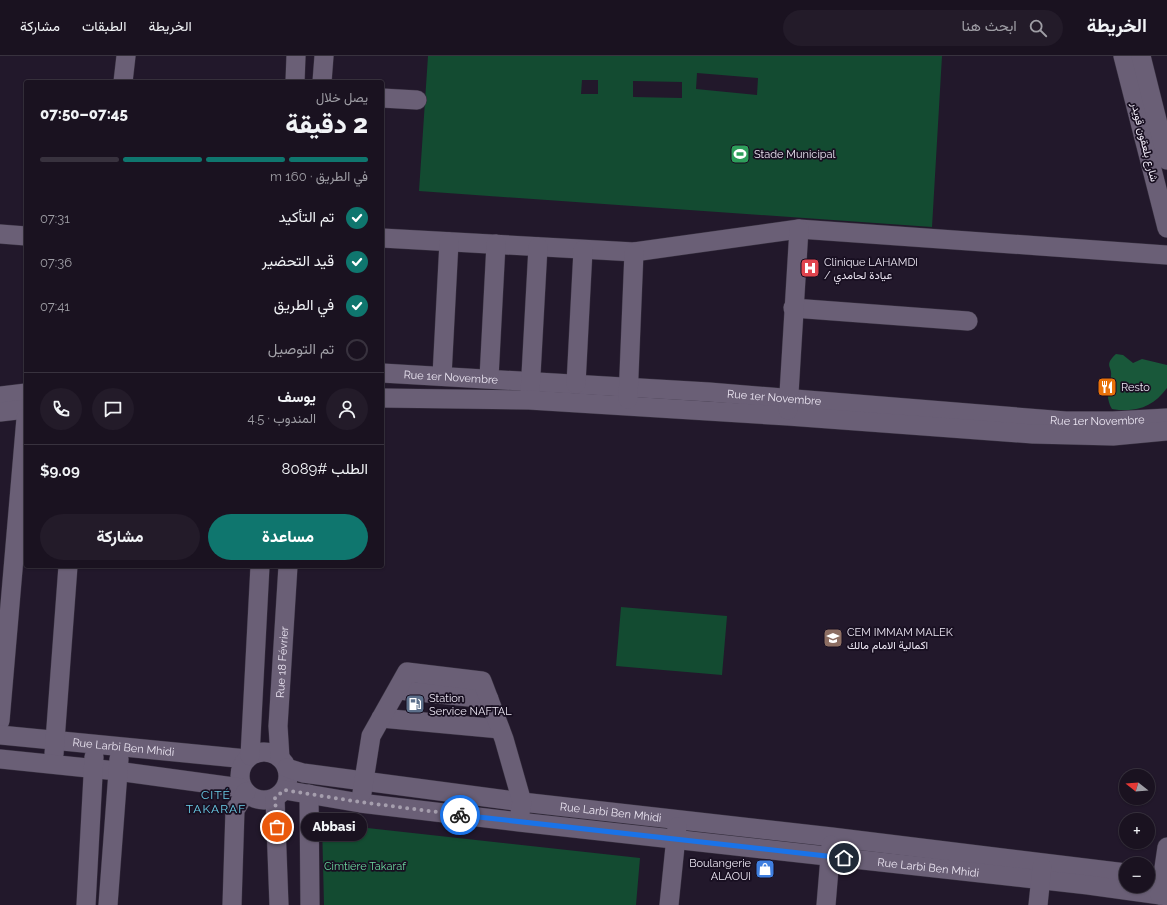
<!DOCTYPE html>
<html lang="ar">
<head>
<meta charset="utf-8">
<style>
  :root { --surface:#1a1220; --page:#231b29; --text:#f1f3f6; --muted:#9f9ea5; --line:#38323e; --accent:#0f766e }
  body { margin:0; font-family:Raleway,Vazirmatn,sans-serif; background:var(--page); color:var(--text); direction:rtl; height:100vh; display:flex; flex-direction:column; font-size:15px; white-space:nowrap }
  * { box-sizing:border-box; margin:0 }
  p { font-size:13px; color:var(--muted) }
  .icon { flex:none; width:22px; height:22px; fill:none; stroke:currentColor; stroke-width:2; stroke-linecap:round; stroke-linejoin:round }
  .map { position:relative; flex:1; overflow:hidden; direction:ltr }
  .drawer { position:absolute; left:24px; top:24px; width:360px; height:488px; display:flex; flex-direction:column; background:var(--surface); border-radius:4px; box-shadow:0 1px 3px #0004,0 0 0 1px var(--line); direction:rtl }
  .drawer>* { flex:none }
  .needle { width:26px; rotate:287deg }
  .tools { position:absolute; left:1119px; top:713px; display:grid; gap:8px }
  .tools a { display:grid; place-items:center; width:36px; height:36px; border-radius:50%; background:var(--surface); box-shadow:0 1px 3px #0004,0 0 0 1px var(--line); font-size:20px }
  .pin { position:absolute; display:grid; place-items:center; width:34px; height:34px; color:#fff; margin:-17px; border:2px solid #fff; border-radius:50%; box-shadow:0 1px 4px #0007 }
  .courier { position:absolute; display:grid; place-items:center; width:40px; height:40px; margin:-20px; border:3px solid #1a73e8; border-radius:50%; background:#fff; color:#222; box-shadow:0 1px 5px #0007 }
  .bubble { position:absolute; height:28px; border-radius:14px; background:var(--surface); box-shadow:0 1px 3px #0004,0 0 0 1px var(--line); font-size:13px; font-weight:800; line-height:28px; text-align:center; direction:rtl }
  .headline em { font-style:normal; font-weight:800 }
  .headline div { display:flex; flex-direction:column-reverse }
  .headline { display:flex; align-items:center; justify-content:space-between; height:68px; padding:0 16px }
  h1 { font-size:26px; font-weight:800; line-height:30px }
  .bar { display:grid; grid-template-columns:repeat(4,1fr); gap:6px 4px; align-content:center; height:48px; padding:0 16px }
  .bar i { height:5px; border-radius:3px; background:var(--line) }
  .bar .current { background:var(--accent) }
  .bar p { grid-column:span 4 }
  .line { display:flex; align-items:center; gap:10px; padding:0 16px; border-top:1px solid var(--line) }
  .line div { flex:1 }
  .round { display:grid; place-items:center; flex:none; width:42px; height:42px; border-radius:21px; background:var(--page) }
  ol { padding:0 16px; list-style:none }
  li { display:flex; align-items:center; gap:12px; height:44px }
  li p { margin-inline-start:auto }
  li .icon { padding:4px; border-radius:50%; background:var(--accent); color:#fff; stroke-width:4 }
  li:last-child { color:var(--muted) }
  li i { width:22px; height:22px; border:2px solid var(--line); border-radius:50% }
  .action { display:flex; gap:8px; margin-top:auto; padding:8px 16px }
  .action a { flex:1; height:46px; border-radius:24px; background:var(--accent); color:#fff; font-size:16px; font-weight:800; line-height:46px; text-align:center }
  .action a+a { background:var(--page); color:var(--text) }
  header { display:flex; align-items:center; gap:24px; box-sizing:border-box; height:56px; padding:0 20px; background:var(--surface); border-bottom:1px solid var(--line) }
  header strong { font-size:19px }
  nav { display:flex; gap:22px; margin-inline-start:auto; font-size:14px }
  .search { width:280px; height:36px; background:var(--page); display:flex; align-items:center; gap:10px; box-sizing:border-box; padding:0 14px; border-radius:22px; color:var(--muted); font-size:15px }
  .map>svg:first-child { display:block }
</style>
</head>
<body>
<header>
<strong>الخريطة</strong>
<div class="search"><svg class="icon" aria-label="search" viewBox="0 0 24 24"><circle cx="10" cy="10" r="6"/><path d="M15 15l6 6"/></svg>ابحث هنا</div>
<nav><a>الخريطة</a><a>الطبقات</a><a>مشاركة</a></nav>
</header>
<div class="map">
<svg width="1167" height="849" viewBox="0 0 1167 849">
  <rect width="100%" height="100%" fill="#22182b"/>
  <path fill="#134b31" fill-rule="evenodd" d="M428,0h514l-10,171 -513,-36zM697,17l61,5 -1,17 -61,-6zM582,24h16v14h-17zM633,25l49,1v16l-49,-1z
    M621,551l106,9 -5,59 -106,-9z
    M322,767l318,35 -4,47h-312z"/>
  <path fill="#19583a" d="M1116,298l7,1 10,8 9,-4 25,6v23c-14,19 -31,25 -55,21 -7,-13 -3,-19 -1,-32 2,-11 -8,-11 5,-23z"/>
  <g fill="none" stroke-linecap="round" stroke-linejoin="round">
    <defs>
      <g id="minor">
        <path d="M1123,0l44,172"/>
        <path d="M1141,0l26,104"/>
        <path d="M123,26l3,-26"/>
        <path d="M295,26l1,-26"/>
        <path d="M322,26l2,-26"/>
        <path d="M382,42l35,2"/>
        <path d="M0,178l26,2"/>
        <path d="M382,182l252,14 165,-23 368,26"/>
        <path d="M793,252l175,13"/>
        <path id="s1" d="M382,317l327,19 357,29h47l54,-3"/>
        <path d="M442,320l7,-134"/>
        <path d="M489,322l7,-134"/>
        <path d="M576,328l7,-134"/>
        <path d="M530,337l8,-146"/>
        <path d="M0,340l26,-3"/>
        <path d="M382,342l147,2 259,16 245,18 80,2 54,-5"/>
        <path d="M628,343l6,-147"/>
        <path d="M788,354l11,-181"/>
        <path d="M0,356l26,-3"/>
        <path d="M398,634l91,9"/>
        <path d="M381,662l119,11"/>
        <path d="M0,665l26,-303"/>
        <path id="s2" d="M0,679l247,24"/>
        <circle cx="264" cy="720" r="24"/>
        <path d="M54,698l14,-188"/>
        <path d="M250,700l10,-190"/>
        <path id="s3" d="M280,702l-2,-32 10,-160"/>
        <path d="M0,703l117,12 124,17"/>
        <path id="s4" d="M287,712l16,5 219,29 310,35 294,36"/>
        <path id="s5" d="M284,734l76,13 159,19 569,63 79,11"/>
        <path d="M362,737l9,-57 36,-64 75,9 22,58 18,63 -2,11"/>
        <path d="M309,738l1,111"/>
        <path d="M275,742l4,107"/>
        <path d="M1160,839l7,-48"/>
        <path d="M86,849l8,-148"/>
        <path d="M108,849l11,-146"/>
        <path d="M232,849l3,-95 11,-18"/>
        <path d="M669,849l8,-78"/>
        <path d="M826,849l5,-60"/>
        <path d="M1038,849l4,-38"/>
      </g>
    </defs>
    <use href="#minor" stroke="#383140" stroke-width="20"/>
    <use href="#minor" stroke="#6a5f76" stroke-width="19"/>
  </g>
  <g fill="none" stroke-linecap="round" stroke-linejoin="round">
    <path stroke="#a59ead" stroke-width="4" stroke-dasharray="0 7.2" d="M277,771l-2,-29 9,-8 76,12 100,13"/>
    <path stroke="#1a73e8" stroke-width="5" d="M460,759l384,43"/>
  </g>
  <defs>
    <symbol id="stadium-square" viewBox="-11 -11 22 22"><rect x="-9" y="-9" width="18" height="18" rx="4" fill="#2e9e5b" stroke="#180f21"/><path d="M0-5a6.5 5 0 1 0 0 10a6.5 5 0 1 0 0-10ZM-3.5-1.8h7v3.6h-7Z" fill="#fff"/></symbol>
    <symbol id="hospital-square" viewBox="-11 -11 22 22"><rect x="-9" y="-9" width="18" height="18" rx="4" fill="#e0444e" stroke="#180f21"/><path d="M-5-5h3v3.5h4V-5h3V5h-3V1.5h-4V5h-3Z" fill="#fff"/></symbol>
    <symbol id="restaurant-square" viewBox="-11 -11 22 22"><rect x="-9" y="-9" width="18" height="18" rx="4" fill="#e8710a" stroke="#180f21"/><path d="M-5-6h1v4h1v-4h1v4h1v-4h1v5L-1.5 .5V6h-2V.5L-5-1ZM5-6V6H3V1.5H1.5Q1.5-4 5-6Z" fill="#fff"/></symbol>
    <symbol id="university-square" viewBox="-11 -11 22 22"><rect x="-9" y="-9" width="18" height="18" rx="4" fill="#8d6e63" stroke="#180f21"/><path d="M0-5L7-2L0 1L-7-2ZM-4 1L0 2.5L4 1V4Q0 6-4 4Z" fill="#fff"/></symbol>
    <symbol id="fuel-square" viewBox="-11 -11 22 22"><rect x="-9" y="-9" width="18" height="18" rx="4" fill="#5c6f8a" stroke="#180f21"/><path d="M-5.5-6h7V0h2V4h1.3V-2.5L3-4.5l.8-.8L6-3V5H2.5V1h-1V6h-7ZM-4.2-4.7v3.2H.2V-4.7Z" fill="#fff"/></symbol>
    <symbol id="shop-square" viewBox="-11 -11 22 22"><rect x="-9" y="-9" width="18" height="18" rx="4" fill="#3f7fe0" stroke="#180f21"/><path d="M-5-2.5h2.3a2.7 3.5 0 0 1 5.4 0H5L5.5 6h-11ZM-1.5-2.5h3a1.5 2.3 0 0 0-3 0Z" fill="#fff"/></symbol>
  </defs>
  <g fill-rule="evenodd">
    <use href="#stadium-square" x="729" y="87" width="22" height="22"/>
    <use href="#hospital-square" x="799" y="201" width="22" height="22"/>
    <use href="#restaurant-square" x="1096" y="320" width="22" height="22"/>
    <use href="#university-square" x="822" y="571" width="22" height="22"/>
    <use href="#fuel-square" x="404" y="637" width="22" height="22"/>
    <use href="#shop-square" x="754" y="802" width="22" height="22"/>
  </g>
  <g text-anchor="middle" stroke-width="3.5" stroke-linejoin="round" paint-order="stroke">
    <g font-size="11" fill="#ece6f3" stroke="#180f21">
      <text transform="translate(1145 86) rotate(76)" y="4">شارع بلعقون قويدر</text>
      <text dy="4" stroke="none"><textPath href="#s1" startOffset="69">Rue 1er Novembre</textPath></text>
      <text dy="4" stroke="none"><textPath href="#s1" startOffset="393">Rue 1er Novembre</textPath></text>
      <text dy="4" stroke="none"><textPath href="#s1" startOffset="717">Rue 1er Novembre</textPath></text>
      <text dy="4" stroke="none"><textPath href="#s3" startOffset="96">Rue 18 Février</textPath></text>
      <text dy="4" stroke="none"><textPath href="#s2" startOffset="124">Rue Larbi Ben Mhidi</textPath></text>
      <text dy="4" stroke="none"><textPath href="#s4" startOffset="327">Rue Larbi Ben Mhidi</textPath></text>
      <text dy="4" stroke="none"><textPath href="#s5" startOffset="649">Rue Larbi Ben Mhidi</textPath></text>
    </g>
    <g font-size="11" fill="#ece6f3" stroke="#180f21" text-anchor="start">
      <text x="754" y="102">Stade Municipal</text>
      <text x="824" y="210">Clinique LAHAMDI<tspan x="824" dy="13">/ عيادة لحامدي</tspan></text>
      <text x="1121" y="335">Resto</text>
      <text x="847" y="580">CEM IMMAM MALEK<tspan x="847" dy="13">اكمالية الامام مالك</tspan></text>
      <text x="429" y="646">Station<tspan x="429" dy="13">Service NAFTAL</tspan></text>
      <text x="751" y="811" text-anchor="end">Boulangerie<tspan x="751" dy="13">ALAOUI</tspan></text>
    </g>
    <g font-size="11" fill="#6bd89f" stroke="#180f21">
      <text x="365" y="814">Cimtière Takaraf</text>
    </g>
    <g font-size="12" letter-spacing="1" fill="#6bcfe9" stroke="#180f21">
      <text x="216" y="743">CITÉ<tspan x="216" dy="14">TAKARAF</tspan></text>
    </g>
  </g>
</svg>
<div class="tools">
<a><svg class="needle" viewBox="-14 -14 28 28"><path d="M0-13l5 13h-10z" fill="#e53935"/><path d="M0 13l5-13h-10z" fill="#9f9ea5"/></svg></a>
<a>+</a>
<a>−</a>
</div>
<div class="pin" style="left:277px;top:771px;background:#ea580c"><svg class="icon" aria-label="bag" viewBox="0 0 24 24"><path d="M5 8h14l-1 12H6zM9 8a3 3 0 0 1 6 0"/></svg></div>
<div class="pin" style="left:844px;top:802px;background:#1f2937"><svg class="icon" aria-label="home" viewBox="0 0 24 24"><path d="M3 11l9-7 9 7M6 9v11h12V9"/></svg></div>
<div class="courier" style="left:460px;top:759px"><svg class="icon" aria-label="bike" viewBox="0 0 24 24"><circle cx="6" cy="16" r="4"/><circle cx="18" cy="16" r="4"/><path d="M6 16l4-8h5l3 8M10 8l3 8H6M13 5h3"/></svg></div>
<div class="bubble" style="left:301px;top:757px;width:66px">Abbasi</div>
<section class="drawer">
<div class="headline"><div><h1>2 دقيقة</h1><p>يصل خلال</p></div><em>07:45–07:50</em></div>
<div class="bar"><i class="current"></i><i class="current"></i><i class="current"></i><i></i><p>في الطريق · 160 m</p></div>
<ol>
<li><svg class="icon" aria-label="check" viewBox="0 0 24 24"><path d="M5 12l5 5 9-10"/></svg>تم التأكيد<p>07:31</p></li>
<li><svg class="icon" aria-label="check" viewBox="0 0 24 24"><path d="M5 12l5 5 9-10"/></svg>قيد التحضير<p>07:36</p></li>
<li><svg class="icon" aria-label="check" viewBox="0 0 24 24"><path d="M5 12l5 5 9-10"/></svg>في الطريق<p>07:41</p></li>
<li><i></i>تم التوصيل</li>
</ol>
<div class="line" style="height:72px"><a class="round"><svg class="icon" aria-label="person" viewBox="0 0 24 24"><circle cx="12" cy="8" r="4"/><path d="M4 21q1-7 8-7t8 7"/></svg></a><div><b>يوسف</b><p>المندوب · 4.5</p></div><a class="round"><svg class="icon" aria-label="chat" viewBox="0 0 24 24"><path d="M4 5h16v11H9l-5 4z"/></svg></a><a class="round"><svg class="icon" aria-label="phone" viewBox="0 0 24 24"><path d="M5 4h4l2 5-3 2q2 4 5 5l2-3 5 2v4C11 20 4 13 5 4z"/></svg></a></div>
<div class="line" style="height:52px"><div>الطلب #8089</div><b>$9.09</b></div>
<div class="action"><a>مساعدة</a><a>مشاركة</a></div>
</section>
</div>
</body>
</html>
